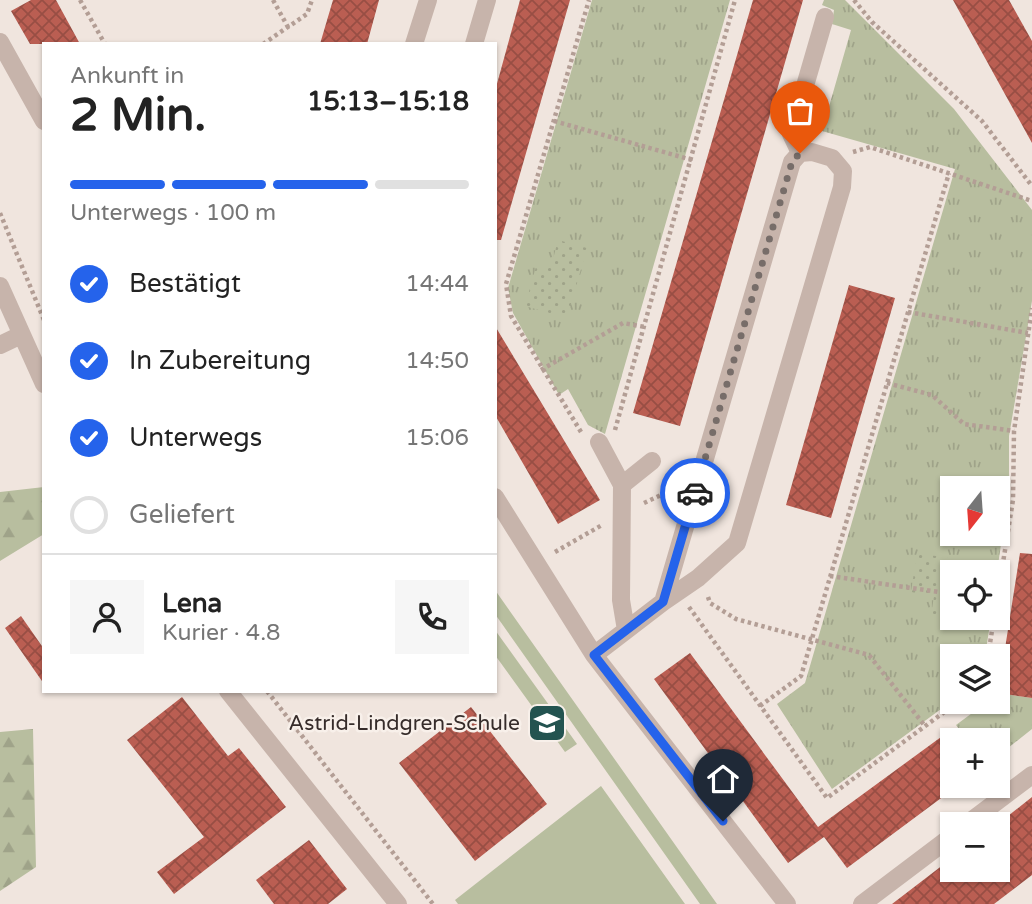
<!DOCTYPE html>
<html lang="de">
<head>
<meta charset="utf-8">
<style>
  :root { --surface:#fff; --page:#f6f6f6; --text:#222; --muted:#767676; --line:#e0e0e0; --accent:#2563eb }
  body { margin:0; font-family:"Varela Round",sans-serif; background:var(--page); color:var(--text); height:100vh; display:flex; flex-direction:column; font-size:26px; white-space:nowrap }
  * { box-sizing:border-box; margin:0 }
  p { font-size:23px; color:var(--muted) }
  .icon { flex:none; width:38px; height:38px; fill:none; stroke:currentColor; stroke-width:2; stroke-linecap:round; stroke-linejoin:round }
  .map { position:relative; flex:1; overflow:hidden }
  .details { position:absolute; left:42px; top:42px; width:455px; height:651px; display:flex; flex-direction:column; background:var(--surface); border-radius:0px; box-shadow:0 2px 5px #0004 }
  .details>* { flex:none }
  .needle { width:46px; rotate:197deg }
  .fabs { position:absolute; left:940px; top:476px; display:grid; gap:14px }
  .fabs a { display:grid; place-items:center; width:70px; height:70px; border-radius:0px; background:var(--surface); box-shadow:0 2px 5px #0004; font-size:35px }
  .pin { position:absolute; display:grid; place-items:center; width:60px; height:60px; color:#fff; margin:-72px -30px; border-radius:50% 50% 50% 0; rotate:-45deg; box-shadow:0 0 7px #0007 }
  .pin .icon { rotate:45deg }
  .courier { position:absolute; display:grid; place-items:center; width:70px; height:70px; margin:-35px; border:5px solid #2563eb; border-radius:50%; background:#fff; color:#222; box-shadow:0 2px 9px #0007 }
  .summary em { font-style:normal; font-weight:700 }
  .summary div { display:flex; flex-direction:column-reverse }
  .summary { display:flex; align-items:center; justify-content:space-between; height:119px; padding:0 28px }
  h1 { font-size:46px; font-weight:700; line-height:52px }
  .bar { display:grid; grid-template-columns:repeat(4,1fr); gap:10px 7px; align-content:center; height:84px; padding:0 28px }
  .bar i { height:9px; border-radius:5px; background:var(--line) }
  .bar .current { background:var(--accent) }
  .bar p { grid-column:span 4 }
  .line { display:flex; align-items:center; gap:18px; padding:0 28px; border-top:2px solid var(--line) }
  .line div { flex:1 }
  .round { display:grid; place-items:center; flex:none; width:74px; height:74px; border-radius:0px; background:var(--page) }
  ol { padding:0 28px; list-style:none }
  li { display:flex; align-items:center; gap:21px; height:77px }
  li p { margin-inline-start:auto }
  li .icon { padding:7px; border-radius:50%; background:var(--accent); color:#fff; stroke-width:4 }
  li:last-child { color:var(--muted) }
  li i { width:38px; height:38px; border:4px solid var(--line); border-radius:50% }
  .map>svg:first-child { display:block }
</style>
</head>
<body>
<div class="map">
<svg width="1032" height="904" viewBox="0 0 1032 904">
  <defs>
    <pattern id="grass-tufts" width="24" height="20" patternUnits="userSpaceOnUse" patternTransform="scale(1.75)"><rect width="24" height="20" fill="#b8be9f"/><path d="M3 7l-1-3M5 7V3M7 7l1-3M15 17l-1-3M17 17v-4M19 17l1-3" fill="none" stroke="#9fa389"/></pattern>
    <pattern id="forest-firs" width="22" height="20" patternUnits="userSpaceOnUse" patternTransform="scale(1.75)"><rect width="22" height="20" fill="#b8be9f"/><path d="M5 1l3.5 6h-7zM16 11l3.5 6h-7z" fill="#9fa389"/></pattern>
    <pattern id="park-dots" width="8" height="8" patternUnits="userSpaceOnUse" patternTransform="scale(1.75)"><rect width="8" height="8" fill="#b8be9f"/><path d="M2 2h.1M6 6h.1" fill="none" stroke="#9fa389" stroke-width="1.8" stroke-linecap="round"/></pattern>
    <pattern id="building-cross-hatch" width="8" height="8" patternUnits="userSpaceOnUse" patternTransform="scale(1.75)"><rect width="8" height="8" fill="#ba5e52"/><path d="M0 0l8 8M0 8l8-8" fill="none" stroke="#984e44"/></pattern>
  </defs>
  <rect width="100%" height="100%" fill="#f0e5de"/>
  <path fill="url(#grass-tufts)" fill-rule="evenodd" d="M592,0h138l-125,434 -17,-9 -20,-36 -9,6 -46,-82 -5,-25z
    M824,0h21l109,109 78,101v91l-23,135v53l-12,83h-45v46h39l-6,38h-33v45l-120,88 -55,-85 28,-21 150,-514 -133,-38 29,-101 -19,-6 2,-14 -12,-5zM952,488h46v46h-46z
    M998,693l34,5v31l-34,27v-16h-31l-11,-15 31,-23h11z"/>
  <path fill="url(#forest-firs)" d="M44,487v47l-44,27v-69z
    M33,729l3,138 -36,24v-159z"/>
  <path fill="url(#park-dots)" d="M558,240l29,8 -20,70 -42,-12 12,-43 14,4z
    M917,553l56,9 -2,10h-19v46h12l-2,10 -32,-5 4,-27 -23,-4z"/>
  <path fill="#b8be9f" d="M495,590l222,314h-17l-205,-290z
    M495,630l82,114 -12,8 -70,-97z
    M601,786l84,118h-227l-3,-4z"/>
  <path fill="url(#building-cross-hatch)" d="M31,0h25l24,44h-50l-19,-33z
    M333,0h46l-12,44h-47z
    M520,0h50l-69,240h-6v-149z
    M753,0h50l-123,426 -47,-13z
    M953,0h56l23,41v102z
    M849,285l46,13 -64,220 -45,-13z
    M495,326l105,174 -42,24 -63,-109z
    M1020,553l12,1v144l-34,-5z
    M21,616l23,33v35l-39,-56z
    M690,653l128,174 134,-98v61l-105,78 -23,-31 -36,26 -134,-184z
    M182,697l46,59 11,-8 47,59 -112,87 -17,-22 47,-35 -77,-97z
    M471,707l76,97 -72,57 -76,-98z
    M1032,797v78l-38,29h-102l60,-46v12h46v-46z
    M309,840l38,49 -19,15h-54l-18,-24z"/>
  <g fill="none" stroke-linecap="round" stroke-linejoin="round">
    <path stroke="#b39e95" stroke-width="4.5" stroke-dasharray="3.5 3.5" stroke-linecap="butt" d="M80,0l25,44
      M273,0l16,29
      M854,0l18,22 110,99 50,65
      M263,44l44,-30 5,-14
      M554,121l138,39
      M853,152l17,-5 162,54
      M0,213l44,107
      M908,312l120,21
      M541,370l82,-47 22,4
      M887,383l45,12 32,29 50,7
      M615,430l120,-430
      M581,432l-70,-116 -5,-32 83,-284
      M644,503l30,-14
      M555,552l47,-27
      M830,576l122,18
      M998,594l15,-94 1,-69 18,-123
      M708,597l2,6 26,16 133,36 56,71
      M689,607l138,191 131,-96
      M988,656l6,-38
      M267,691l166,213
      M760,706l41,-30 148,-503"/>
    <path stroke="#c7b4ab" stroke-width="18" d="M0,42l44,79
      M414,44l14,-44
      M474,44l13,-44
      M812,152l20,6 11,13 -1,16 -105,356 -39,35 -35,24 129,-440 8,-9z
      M800,153l-9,-19 34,-117
      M0,286l44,98
      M0,345l21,-10
      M599,442l23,43 -1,115 5,30
      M622,485l30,-24
      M495,497l99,158 193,249
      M594,655l69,-53
      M228,691l170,213
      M967,824l65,-49
      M862,904l90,-68"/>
  </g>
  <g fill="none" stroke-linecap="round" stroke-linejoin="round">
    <path stroke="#776d69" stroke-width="7" stroke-dasharray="0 12.6" d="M695,493l97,-331 8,-9"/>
    <path stroke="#2563eb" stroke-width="9" d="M695,493l-32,109 -69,53 129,166"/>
  </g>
  <defs>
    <symbol id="school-square" viewBox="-11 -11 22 22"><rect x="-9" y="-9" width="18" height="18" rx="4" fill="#235350" stroke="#f8f0ea"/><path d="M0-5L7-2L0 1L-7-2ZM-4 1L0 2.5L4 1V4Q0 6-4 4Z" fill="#fff"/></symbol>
  </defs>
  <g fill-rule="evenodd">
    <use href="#school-square" x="525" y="701" width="44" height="44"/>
  </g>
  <g text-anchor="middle" stroke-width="5" stroke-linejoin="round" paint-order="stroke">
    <g font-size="21" fill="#362c2a" stroke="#f8f0ea" text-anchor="end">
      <text x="520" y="730">Astrid-Lindgren-Schule</text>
    </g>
  </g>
</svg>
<div class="fabs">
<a><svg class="needle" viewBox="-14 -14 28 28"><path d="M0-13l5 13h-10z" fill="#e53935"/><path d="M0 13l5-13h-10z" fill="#767676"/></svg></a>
<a><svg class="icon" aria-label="locate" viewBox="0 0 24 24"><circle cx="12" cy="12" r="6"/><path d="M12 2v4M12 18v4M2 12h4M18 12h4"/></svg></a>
<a><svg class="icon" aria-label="layers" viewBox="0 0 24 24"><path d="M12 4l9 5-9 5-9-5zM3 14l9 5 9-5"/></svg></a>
<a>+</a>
<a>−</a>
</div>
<div class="pin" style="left:800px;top:153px;background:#ea580c"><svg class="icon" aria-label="bag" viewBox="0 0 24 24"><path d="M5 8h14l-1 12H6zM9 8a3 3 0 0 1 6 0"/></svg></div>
<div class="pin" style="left:723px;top:821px;background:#1f2937"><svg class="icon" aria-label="home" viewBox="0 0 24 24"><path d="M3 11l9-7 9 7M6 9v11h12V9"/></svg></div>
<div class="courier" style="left:695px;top:493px"><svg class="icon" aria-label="car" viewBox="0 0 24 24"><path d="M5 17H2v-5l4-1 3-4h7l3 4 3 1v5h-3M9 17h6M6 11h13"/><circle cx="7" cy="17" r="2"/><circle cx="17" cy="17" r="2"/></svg></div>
<section class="details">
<div class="summary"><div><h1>2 Min.</h1><p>Ankunft in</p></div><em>15:13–15:18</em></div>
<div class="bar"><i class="current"></i><i class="current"></i><i class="current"></i><i></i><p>Unterwegs · 100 m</p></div>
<ol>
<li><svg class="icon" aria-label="check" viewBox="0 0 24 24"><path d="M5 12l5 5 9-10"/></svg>Bestätigt<p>14:44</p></li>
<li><svg class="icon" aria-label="check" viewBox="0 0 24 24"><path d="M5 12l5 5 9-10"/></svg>In Zubereitung<p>14:50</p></li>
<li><svg class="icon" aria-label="check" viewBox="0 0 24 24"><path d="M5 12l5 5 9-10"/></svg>Unterwegs<p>15:06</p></li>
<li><i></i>Geliefert</li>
</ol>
<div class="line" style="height:126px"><a class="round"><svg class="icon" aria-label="person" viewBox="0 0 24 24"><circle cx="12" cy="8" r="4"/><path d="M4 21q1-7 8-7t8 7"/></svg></a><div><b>Lena</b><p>Kurier · 4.8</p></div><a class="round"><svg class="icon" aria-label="phone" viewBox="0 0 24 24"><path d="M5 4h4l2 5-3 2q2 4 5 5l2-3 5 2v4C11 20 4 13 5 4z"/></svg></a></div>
</section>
</div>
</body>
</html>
